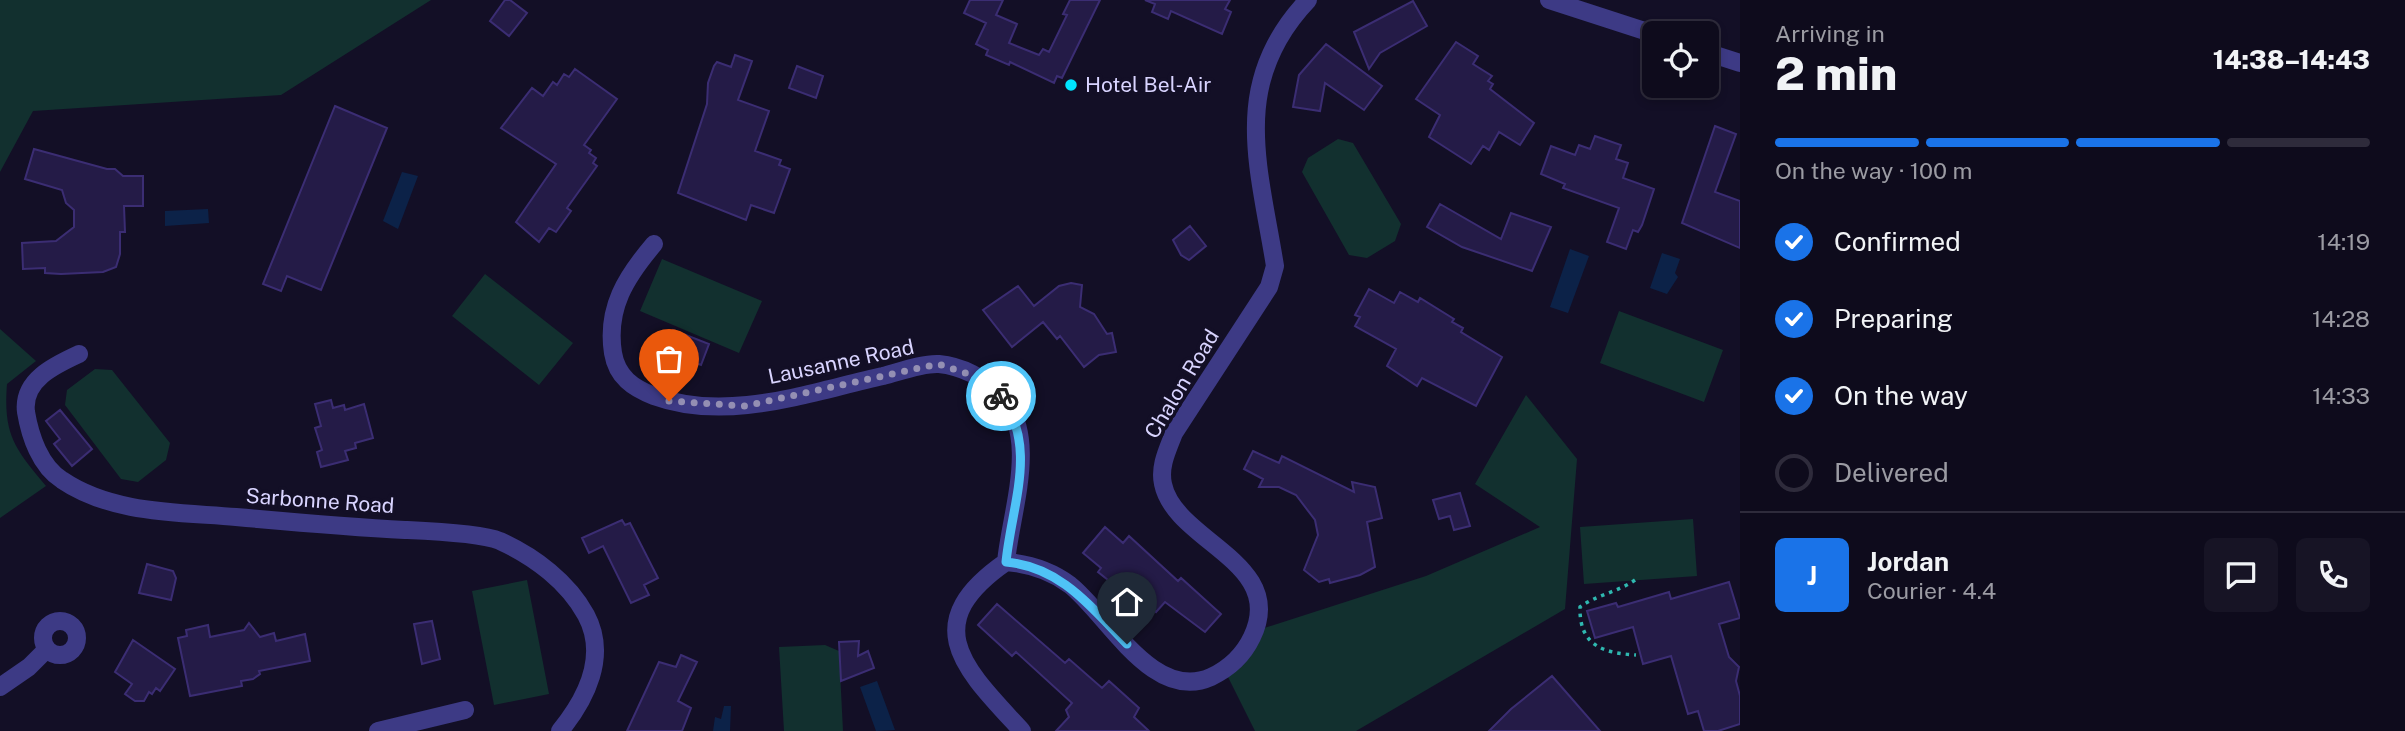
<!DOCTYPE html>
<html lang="en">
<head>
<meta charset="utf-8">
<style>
  :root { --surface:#0e0b1c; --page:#171425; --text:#f1f3f6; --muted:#9b9ba3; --line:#2e2b3b; --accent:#1a73e8 }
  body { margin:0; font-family:"Public Sans",sans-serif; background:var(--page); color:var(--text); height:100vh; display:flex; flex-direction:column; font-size:26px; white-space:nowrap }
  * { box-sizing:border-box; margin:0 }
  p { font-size:23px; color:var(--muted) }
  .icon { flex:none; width:38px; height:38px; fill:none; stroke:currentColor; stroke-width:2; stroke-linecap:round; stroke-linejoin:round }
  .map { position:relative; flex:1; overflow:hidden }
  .panel { display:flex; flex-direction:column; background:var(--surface); width:665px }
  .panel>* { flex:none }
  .buttons { position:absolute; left:1642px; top:21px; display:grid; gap:14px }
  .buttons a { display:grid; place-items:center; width:77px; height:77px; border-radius:10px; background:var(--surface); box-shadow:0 4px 10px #0003,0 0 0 2px var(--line); font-size:35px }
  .pin { position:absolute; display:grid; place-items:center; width:60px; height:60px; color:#fff; margin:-72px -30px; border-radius:50% 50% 50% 0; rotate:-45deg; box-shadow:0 0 7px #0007 }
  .pin .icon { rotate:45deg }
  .courier { position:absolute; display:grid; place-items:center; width:70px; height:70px; margin:-35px; border:5px solid #4fc3f7; border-radius:50%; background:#fff; color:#222; box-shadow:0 2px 9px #0007 }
  .summary em { font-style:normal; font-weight:800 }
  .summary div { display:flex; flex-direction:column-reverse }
  .summary { display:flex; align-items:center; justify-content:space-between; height:119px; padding:0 35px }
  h1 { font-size:46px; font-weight:800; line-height:52px }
  .bar { display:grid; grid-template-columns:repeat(4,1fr); gap:10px 7px; align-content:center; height:84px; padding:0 35px }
  .bar i { height:9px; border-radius:5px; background:var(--line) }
  .bar .active { background:var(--accent) }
  .bar p { grid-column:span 4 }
  .line { display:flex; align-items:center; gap:18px; padding:0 35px; border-top:2px solid var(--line) }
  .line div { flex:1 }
  .round { display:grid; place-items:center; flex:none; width:74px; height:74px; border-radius:10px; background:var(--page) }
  ol { padding:0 35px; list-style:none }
  li { display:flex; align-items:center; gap:21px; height:77px }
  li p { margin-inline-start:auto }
  li .icon { padding:7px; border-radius:50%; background:var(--accent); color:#fff; stroke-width:4 }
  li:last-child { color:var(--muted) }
  li i { width:38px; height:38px; border:4px solid var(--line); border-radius:50% }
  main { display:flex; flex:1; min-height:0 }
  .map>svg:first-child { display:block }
</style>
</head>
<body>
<main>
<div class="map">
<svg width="1740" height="731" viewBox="0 0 1740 731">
  <rect width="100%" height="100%" fill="#130f26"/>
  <path fill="#12302f" d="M0,0h431l-150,95 -248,16 -33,61z
    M1338,139l15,4 48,81 -6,17 -28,17 -18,-3 -47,-83 6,-14z
    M662,259l100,42 -23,52 -99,-42z
    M485,274l88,69 -34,42 -87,-69z
    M1619,311l104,39 -19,52 -104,-39z
    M0,329l36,32 -29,23c-4,51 8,65 39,102l-46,32z
    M95,369l17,1 58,73 -4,17 -28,22 -17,-3 -56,-74 2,-15z
    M1526,395l51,64 -12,150 -209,122h-101l-30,-60 30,-40 171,-55 114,-49 -65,-43z
    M1693,519l4,57 -113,8 -4,-57z
    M527,580l22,114 -55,11 -22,-114z
    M825,645l14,6 4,80h-59l-5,-84z"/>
  <path fill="#0c2248" d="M402,172l16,4 -20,53 -15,-8z
    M208,209l1,14 -44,3v-15z
    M1570,249l19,7 -21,57 -18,-6z
    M1662,253l18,6 -5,14 3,4 -11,17 -17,-6z
    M877,681l18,49 -19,1 -16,-44z
    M724,706h7l-1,25h-17l2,-14 6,2z"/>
  <path fill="#241b47" stroke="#3b2d73" stroke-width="2" d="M505,0h5l17,13 -18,23 -19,-15z
    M970,0h33l-7,15 21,9 -8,19 30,12 4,-6 6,3 18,-37 -4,-1 7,-14h30l-38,78 -5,-2 -3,7 -44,-21 -1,3 -23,-10 2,-5 -12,-6 10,-21 -22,-10z
    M1145,0h85l-5,9 6,3 -9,22 -51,-23 -3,8 -16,-7 3,-8z
    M1413,1l14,25 -47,27 -11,16 -15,-37z
    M1456,42l22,14 -5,8 19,12 -4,5 5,3 -3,5 44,34 -14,22 -21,-13 -10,18 -6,-4 -12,18 -42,-27 11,-22 -24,-16z
    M1326,44l56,42 -18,24 -39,-27 -5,28 -27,-4 6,-32z
    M735,55l17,6 -14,39 31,11 -14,40 26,9 -2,5 11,4 -16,44 -23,-8 -5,15 -68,-27 29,-89 1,-21 6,-17 3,-4 14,5z
    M797,66l26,10 -7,22 -27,-10z
    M575,69l42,30 -33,46 7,5 -2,3 7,5 -3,5 4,3 -30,42 4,3 -15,21 -7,-4 -10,14 -23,-20 40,-58 -55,-36 31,-40 11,8 10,-14 4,3 7,-11 5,3z
    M335,106l52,22 -66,162 -34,-14 -6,15 -18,-7z
    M1715,126l21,8 -21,58 25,9v47l-58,-25z
    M1595,136l26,9 -5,14 12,4 -5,15 31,11 -12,36 -4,7 -5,-2 -7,19 -19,-7 12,-34 -56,-20 2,-4 -24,-10 10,-28 24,9 4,-10 11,4z
    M34,149l73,20h8l8,7h20v30h-19l1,26h-5v22l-4,13 -13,5 -42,2 -16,-1v-5l-22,1 -1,-26 34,-2 18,-14v-17l-8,-7 -4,-13 -37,-11z
    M1440,204l61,35 10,-26 40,14 -19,44 -70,-24 -35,-20z
    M1190,226l16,20 -17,14 -8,-5 -8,-15z
    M1071,283l11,2 -2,22 14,7 13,20 5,-1 4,19 -17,3 -15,12 -24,-31 -3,3 -14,-17 -31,25 -29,-37 35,-24 16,20 25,-20z
    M1369,289l25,14 6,-11 18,10 2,-4 34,21 -2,3 11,6 -2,4 41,25 -26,49 -54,-28 -5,8 -30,-20 9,-17 -41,-23 5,-9 -5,-2z
    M673,330l36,14 -8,21 -36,-14z
    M331,400l2,8 11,-3 1,5 19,-6 9,34 -18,5 1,5 -11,3 3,9 -27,7 -4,-15 5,-2 -7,-22 6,-2 -6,-22z
    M60,410l32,39 -20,17 -18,-22 6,-5 -14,-18z
    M1253,451l26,12 3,-7 72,36 -2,-10 23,5 7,31 -15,4 8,45 -15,8 -30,8 -1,-4 -10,3 -15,-12 14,-35 -3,-15 -19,-25 -17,-8h-20l4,-8 -19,-10z
    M1460,493l10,33 -16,4 -4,-14 -11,3 -6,-19z
    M622,520l3,5 5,-2 28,55 -14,7 5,10 -18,8 -28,-57 -14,7 -7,-15z
    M1105,527l18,16 6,-7 49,45 3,-3 40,36 -16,18 -40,-30 -9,10 -7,-6 -3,4 -48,-38 3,-4 -18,-15z
    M147,564l26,7 3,7 -5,22 -32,-7z
    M1729,582l11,36 -21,6 10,33 10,10 -3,14 4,15v28l-22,7h-14l-6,-20 -10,3 -17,-58 -28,8 -10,-37 -38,11 -8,-27 29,-8 2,4 51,-15 2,7z
    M997,604l68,59 4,-4 33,29 7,-7 30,27 -5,9 15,14h-93l13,-14 -3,-7 6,-7 -56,-51 -4,4 -34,-31z
    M432,621l8,38 -18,5 -8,-40z
    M249,623l11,14 14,-4 2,8 29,-7 5,27 -51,10 1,3 -7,5 -12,2 1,5 -52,10 -12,-58 9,-2 -1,-6 22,-5 2,12 34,-7z
    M133,640l42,29 -15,22 -4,-3 -4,6 -3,-2 -5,9h-9l-10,-7 7,-10 -17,-12z
    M859,641l-1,15 10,-5 6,17 -33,13 -2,-39z
    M681,655l16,7 -19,39 13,7 -9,23h-55l32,-69 17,5z
    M1552,676l48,55h-111l22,-22z"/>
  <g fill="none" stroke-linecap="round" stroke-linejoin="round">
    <path stroke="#2fb8b0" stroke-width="3.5" stroke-dasharray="3.5 5" stroke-linecap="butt" d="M1635,580c-17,12 -39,15 -55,27 -1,40 25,46 56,48"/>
    <path stroke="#3d3a85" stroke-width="18" d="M1549,0l105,34
      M1706,52l34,11
      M654,244c-28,33 -48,64 -41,109 4,24 20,35 41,43 74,27 156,-4 229,-20 16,-4 39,-13 56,-12 22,2 46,14 61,30 40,42 11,116 6,168
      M79,354c-24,11 -57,26 -53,58 4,24 14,54 36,68 50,34 116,32 174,37 56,5 113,10 169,13 23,1 75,3 95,11 35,16 68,41 86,74 22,41 0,84 -26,116
      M43 638a17 17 0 1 1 34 0a17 17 0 1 1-34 0Z
      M0,687l29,-20 18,-18
      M378,731l87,-21
      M1022,731c-56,-61 -107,-106 -16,-169 24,2 44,8 64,23 38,30 83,118 141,92 19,-9 32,-21 41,-40 36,-75 -77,-95 -89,-153 -4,-18 5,-35 11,-51l95,-146 6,-21c-16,-100 -46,-183 33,-266"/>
  </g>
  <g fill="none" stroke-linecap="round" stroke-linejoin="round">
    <path stroke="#948fb3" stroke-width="7" stroke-dasharray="0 12.6" d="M669,401l76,5 193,-42 43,14 20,18"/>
    <path stroke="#4fc3f7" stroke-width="9" d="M1001,396c37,52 11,107 5,166 55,5 84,44 121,82"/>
  </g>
  <circle fill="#00e5ff" stroke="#130f26" stroke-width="2.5" cx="1071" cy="85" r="7"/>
  <g text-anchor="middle" stroke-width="7" stroke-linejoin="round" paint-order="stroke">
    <g font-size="21" fill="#d9d4ff" stroke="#130f26" text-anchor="start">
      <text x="1085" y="92">Hotel Bel-Air</text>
    </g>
    <g font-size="21" fill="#d9d4ff" stroke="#130f26">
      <text transform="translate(841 362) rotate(-12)" y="7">Lausanne Road</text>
      <text transform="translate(1182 384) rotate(-59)" y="7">Chalon Road</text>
      <text transform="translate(320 501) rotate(4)" y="7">Sarbonne Road</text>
    </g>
  </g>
</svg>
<div class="buttons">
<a><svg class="icon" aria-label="locate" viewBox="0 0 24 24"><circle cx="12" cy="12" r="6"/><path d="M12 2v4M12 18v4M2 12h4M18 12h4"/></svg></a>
</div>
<div class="pin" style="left:669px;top:401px;background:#ea580c"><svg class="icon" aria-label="bag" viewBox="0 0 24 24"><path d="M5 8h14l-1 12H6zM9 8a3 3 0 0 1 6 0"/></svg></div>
<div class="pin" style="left:1127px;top:644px;background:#1f2937"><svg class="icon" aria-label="home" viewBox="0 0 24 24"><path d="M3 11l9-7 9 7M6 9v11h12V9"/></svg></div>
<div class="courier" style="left:1001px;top:396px"><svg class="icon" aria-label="bike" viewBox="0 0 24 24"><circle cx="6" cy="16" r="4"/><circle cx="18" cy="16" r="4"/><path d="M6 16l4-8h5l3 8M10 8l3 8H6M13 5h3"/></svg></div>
</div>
<section class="panel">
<div class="summary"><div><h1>2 min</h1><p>Arriving in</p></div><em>14:38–14:43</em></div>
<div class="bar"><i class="active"></i><i class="active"></i><i class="active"></i><i></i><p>On the way · 100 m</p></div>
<ol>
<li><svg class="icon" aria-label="check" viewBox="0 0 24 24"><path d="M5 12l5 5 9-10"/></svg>Confirmed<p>14:19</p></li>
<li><svg class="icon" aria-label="check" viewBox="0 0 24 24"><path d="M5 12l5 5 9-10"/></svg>Preparing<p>14:28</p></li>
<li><svg class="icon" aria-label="check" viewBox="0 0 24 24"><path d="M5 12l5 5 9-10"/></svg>On the way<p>14:33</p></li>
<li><i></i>Delivered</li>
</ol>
<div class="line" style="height:126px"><b class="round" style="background:var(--accent);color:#fff">J</b><div><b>Jordan</b><p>Courier · 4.4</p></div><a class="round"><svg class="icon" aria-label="chat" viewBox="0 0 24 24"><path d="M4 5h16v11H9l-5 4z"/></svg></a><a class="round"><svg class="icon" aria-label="phone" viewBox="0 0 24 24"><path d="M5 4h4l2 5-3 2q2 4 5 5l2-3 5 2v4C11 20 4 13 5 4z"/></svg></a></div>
</section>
</main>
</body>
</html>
